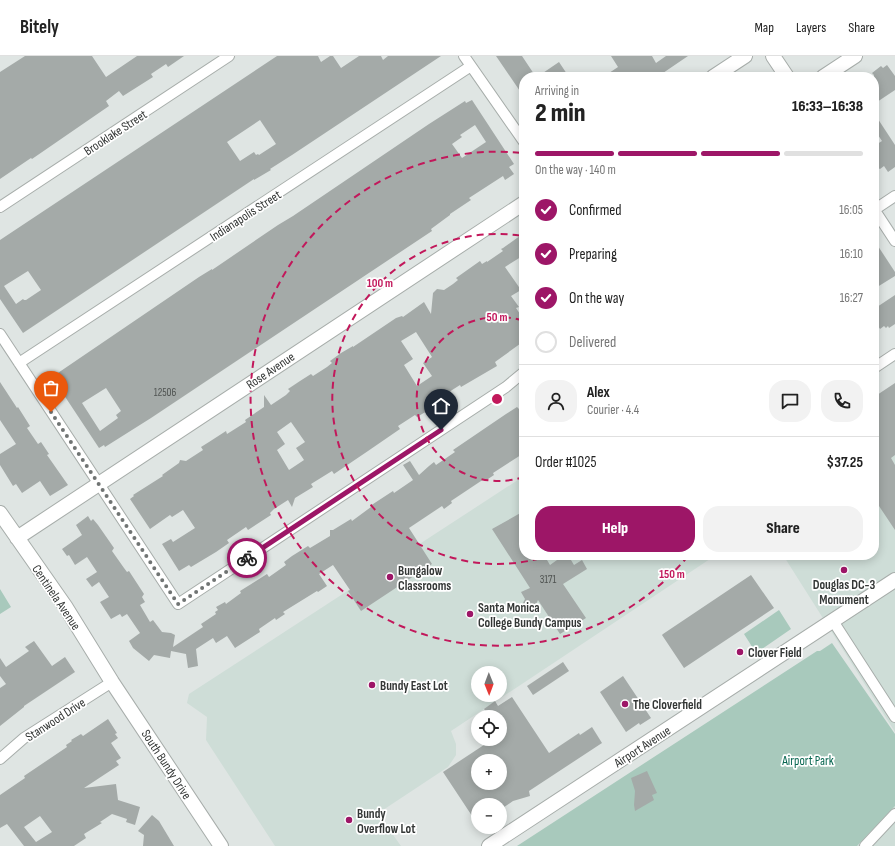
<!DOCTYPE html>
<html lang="en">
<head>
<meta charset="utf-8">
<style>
  :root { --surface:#fff; --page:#f2f2f2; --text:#222; --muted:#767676; --line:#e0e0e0; --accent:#9d1667 }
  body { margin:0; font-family:"Sofia Sans Condensed",sans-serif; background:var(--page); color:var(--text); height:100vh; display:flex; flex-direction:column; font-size:15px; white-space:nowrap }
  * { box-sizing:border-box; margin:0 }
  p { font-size:13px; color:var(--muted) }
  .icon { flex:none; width:22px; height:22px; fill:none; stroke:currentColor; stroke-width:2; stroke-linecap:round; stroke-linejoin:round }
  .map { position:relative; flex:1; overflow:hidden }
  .sheet { position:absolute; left:519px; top:16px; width:360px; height:488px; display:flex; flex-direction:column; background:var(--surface); border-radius:16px; box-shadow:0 2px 10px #0003 }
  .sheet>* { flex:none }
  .needle { width:26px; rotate:179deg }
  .fabs { position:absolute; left:471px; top:610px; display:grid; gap:8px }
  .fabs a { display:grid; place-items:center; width:36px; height:36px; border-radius:50%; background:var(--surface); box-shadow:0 2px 10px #0003; font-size:20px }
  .pin { position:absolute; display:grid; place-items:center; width:34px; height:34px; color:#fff; margin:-41px -17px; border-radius:50% 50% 50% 0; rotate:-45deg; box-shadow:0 0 4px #0007 }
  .pin .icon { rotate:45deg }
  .courier { position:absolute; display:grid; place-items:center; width:40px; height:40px; margin:-20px; border:3px solid #9d1667; border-radius:50%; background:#fff; color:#222; box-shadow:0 1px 5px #0007 }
  .summary em { font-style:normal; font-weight:800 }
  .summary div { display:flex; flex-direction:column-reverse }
  .summary { display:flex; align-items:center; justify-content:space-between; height:68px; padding:0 16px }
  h1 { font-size:26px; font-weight:800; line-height:30px }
  .bar { display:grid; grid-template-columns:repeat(4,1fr); gap:6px 4px; align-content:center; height:48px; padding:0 16px }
  .bar i { height:5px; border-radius:3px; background:var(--line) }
  .bar .on { background:var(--accent) }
  .bar p { grid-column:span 4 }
  .line { display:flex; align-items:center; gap:10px; padding:0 16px; border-top:1px solid var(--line) }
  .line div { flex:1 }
  .round { display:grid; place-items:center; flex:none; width:42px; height:42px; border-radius:16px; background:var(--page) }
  ol { padding:0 16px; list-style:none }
  li { display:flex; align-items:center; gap:12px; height:44px }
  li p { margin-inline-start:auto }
  li .icon { padding:4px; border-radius:50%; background:var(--accent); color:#fff; stroke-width:4 }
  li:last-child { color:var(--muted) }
  li i { width:22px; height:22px; border:2px solid var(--line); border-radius:50% }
  .cta { display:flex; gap:8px; margin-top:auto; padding:8px 16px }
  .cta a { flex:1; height:46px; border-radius:16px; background:var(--accent); color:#fff; font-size:16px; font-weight:800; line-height:46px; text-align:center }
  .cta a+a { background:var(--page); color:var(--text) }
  header { display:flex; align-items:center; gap:24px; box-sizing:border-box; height:56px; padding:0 20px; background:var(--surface); border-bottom:1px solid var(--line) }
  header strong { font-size:19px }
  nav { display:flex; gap:22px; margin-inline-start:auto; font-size:14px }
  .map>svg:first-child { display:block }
</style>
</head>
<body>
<header>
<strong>Bitely</strong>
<nav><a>Map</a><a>Layers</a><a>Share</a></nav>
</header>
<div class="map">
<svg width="895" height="790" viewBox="0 0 895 790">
  <rect width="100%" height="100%" fill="#dfe5e3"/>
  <path fill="#ceddd7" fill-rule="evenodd" d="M895,382v294l-112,-177h91v-103z
    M524,420v79h192l-265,176 5,13v11l-8,12 -65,43 -2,8 20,28h-126l-69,-106 1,-23 -20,-14 2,-9zM478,617h22v22h-22z
    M895,750v40h-38l35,-36z"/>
  <path fill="#a8c9bc" d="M0,533l11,18 -11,7z
    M779,554l12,19 -35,24 -12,-19z
    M832,587l63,91v72l-38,40h-340l300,-195h3z"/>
  <path fill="#a4aaa8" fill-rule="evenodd" d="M25,0h67l14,21 31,-21h47l-16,11 -2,-3 -15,10 2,3 -30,19 -4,-5 -13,10 3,5 -77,53 -1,-1 -31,21v-107z
    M277,0h41l3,6 9,-6h3l8,12 18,-12h22l2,4 5,-4h53l-149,99 -22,14 1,1 -17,10v-1l-231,154 -23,-34v-59zM260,64l16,24 -17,11 -1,-1 -2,1 -2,-3 -14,9 -13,-19zM28,215l13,19 -15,10h-2l-1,-1 -7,5 -12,-18z
    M496,0h26l14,21h-12v20z
    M611,0h41l4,7 10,-7h22l-25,17 3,4h-63l15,-10z
    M559,6l10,15h-32z
    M887,9l8,11v14l-21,14v-29l-2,-2 9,-7 2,2z
    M472,44l42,64 -5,3 5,7 -9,6 -2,-4 -34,22 2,2 -21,14v1l-19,14 1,2 -281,187 -46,29 -1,-2 -5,3 -47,-71 147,-100 13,-8v1l66,-45 15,-9 136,-92 36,-23 1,2zM475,69l11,17 -24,16 -10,-14 10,-7 -2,-2zM106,332l15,23 -5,4 2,3 -18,13 -18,-28z
    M874,57l21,32v22l-7,5 -4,-6 -4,3 -2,-1 -4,2v-24l8,-5 -8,-12z
    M524,177v22l-19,12 16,23 -10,6 8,11 -3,1 8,12v21l-29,21 2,4 -36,21 -1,-2 -22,14 2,2 -13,10 -10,6 -2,-2 -17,11 2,3 -32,22 -34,23 -2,-3 -21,13 2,3 -18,11 -3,9 -4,-7 -14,9 -4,4 1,2 -23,15 -2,-3 -19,13 2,3 -13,9 -25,15 -2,-2 -10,6 -17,-27 9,-5 2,3 22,-14 -12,-18 -11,7 -2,-2 -20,14 -20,-30 4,-3 -1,-1 30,-19 -1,-1 17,-12 1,-3 6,1 17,-11 -2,-3 8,-5 17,-11 1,3 19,-12 -1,-2 19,-13v-12l7,10 15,-10 4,-4 -2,-2 12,-8 11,-7 2,2 14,-9 5,-4 -2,-2 11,-8 12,-7v1l43,-29 6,-2 1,1 21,-15 7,12 2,-21 4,-4 7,1 9,-6 5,-4 -2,-2 24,-17 2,3 5,-3v1l16,-11 -2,-2 2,-1zM416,276l16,25 -9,6 9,13 -15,10 -13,-21 9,-6 -12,-18zM291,366l14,20 -9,6 8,12 -15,10 -12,-20 8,-6 -8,-12z
    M874,184l21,32v4l-21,13z
    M895,239v29l-6,4 -1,-2 -2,2 -2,-2 -4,3 -6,-9v-11z
    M0,326l17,26 1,-1 12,19 -3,2 11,16 3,-2 8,12 -2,1 21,30 -18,11 -10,-15 -18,12 -6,-9 -3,2 -13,-21v-11l16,-10 -16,-24z
    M895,327v72l-4,3 4,7v65l-16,-24 -5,3v-56l5,-3 -5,-8v-45z
    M524,350v47l-31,20 1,2 -9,6 -1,-2 -33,22 1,2 -8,6 -2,-3 -33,22 23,36 -71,47 -13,-20 2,-1 -17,-25 -14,9 8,12 -9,6 -1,-1 -34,21 2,2 -9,6 -1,-2 -16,11 1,3 -25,16 -8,-12 -11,7 -3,-5 -17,11 2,17 -10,2 -2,-14 -15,-3 -1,7 -16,-3 -5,6 -16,-13 -4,-7 11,-8 -13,-19 -5,3 -2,-3 -9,5 -11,-17 9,-5 -10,-15 -7,5 -6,-8 11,-7 -10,-15 -12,8 -6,-10 -2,1 -5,-7 20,-14 -6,-10 12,-9 3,5 2,-2 5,6 16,23 -2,3 12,17 3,4 2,-1 15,23 -2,3 3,5 -5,3 10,17 3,-2 9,12 9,1 4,2 -2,12 30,-20 -2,-3 15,-10 -1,-2 3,-2 -2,-3 9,-5 1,2 15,-11 -1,-2 27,-17 2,3 17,-12 -2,-3 8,-6 16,-10 2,2 20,-12v-6h3l18,-11 1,2 19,-14 -1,-1 23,-15 1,2 19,-13 -10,-15 7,-4 9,14 10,-9 5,-4 2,3 19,-13 -2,-2 53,-36 11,-7 2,2z
    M524,455v44h20l6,10 14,-10h4l6,10 8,-5 5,9 -24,15 23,34 -26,16 -22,-34 -6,13 -11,-6 4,-8 -4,-7 9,-4 -38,-59z
    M751,519l23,33 -90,60 -22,-33 1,-1z
    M34,585l18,25 13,-9 10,15 -51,34v1l-24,19v-38l6,-4 -6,-8v-18l6,9 23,-16 -4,-4z
    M563,606l6,9 -36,24 -6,-9z
    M623,620l28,42 -11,7 -1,-2 -13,9 -26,-40z
    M512,641l37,56 30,-20 1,2 12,-8 10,16 -73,48 1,5 -17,5 -13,9v-5h-22v20l-35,-53 50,-33h7v-22h-10l-6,-8 11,-8 3,5zM478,705h22v22h-22z
    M108,663l9,14 -2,1 3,4 -7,5 10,15 -5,3 3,4 -35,23 32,-4 2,16 22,7 -5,18 -9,-3 1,-3 -15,-5 -12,8 2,1 -18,11 2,4 -12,8h-50l-17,-22 -7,4v-33l25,-17 -1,-2 43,-29 -1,-2 6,-4 -1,-1 10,-6 2,2zM40,760l12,16 -16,10 -12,-15z
    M647,715l10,22 -5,2 2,5 -19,11 -1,-6 1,-14 -4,-13z
    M152,759l7,6 15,25h-31l1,-11 -6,-4z"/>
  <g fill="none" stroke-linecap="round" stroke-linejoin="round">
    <defs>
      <path id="street" d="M464,0l60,86
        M0,151l229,-151
        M874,153l21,32
        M874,154l21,-14
        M0,278l178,270 328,-217 18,-15
        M19,307l452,-297
        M874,312l21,-14
        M833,565l62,96
        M0,703l24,-21 88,-56
        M865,790l30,-32"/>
      <path id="secondary" d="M773,0l14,21
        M713,21l32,-21
        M823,21l32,-21
        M0,457l65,93 47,76 109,164
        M17,482l507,-335
        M489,790l406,-266"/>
    </defs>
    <use href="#street" stroke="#a7adaa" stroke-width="12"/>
    <use href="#secondary" stroke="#a7adaa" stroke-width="16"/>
    <use href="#street" stroke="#fff" stroke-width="10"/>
    <use href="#secondary" stroke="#fff" stroke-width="14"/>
  </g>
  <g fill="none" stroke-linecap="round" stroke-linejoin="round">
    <path stroke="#707473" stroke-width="4" stroke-dasharray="0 7.2" d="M51,356l127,192 69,-46"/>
    <path stroke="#9d1667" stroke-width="5" d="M247,502l194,-128"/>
  </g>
  <g fill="none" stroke="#c2185b" stroke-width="2" stroke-dasharray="7 5">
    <path d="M524 421A82 82 0 1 1 524 265"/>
    <path d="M551 499A165 165 0 1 1 523 180"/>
    <path d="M688 500A247 247 0 1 1 523 97"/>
  </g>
  <g fill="#9d1667" stroke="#fff" stroke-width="1.5">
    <circle cx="844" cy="514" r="4"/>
    <circle cx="390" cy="521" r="4"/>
    <circle cx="470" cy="558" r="4"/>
    <circle cx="740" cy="596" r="4"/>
    <circle cx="372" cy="629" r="4"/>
    <circle cx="625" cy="648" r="4"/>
    <circle cx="349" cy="764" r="4"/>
  </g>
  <g text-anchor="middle" stroke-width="3.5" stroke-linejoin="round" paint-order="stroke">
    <g font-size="11" fill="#505452">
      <text x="165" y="340">12506</text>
      <text x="548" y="527">3171</text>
    </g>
    <g font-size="13" fill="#343736" stroke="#fff">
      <text transform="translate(115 76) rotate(-33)" y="5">Brooklake Street</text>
      <text transform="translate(245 159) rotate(-33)" y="5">Indianapolis Street</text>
      <text transform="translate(270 314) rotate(-34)" y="5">Rose Avenue</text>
      <text transform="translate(57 541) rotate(56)" y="5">Centinela Avenue</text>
      <text transform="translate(55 663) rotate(-33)" y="5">Stanwood Drive</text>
      <text transform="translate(642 690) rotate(-33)" y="5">Airport Avenue</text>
      <text transform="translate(167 708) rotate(57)" y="5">South Bundy Drive</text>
    </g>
    <g font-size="13" font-weight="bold" fill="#343736" stroke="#fff" text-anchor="start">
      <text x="398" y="519">Bungalow<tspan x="398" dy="15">Classrooms</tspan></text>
      <text x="844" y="533" text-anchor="middle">Douglas DC-3<tspan x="844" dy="15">Monument</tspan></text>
      <text x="478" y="556">Santa Monica<tspan x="478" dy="15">College Bundy Campus</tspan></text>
      <text x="748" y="601">Clover Field</text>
      <text x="380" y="634">Bundy East Lot</text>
      <text x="633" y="653">The Cloverfield</text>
      <text x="357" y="762">Bundy<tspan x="357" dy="15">Overflow Lot</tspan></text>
    </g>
    <g font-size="13" fill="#076650" stroke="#fff">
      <text x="808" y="709">Airport Park</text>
    </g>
  </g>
  <circle cx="497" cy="343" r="6" fill="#c2185b" stroke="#fff" stroke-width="2"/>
  <g font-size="12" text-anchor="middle" font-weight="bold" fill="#c2185b" stroke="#fff" stroke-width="3.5" stroke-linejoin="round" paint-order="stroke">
    <text x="380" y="231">100 m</text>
    <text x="497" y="265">50 m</text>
    <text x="672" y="522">150 m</text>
  </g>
</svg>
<div class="fabs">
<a><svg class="needle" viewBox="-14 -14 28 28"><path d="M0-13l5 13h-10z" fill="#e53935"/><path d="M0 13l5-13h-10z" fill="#767676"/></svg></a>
<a><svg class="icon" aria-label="locate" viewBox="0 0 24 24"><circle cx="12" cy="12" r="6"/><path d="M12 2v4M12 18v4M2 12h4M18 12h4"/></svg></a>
<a>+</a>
<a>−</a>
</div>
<div class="pin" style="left:51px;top:356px;background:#ea580c"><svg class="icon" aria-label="bag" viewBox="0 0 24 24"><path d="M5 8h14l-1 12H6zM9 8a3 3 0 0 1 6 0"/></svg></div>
<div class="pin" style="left:441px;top:374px;background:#1f2937"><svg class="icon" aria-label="home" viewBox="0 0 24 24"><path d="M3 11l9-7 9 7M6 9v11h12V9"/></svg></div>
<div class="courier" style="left:247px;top:502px"><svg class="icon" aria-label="bike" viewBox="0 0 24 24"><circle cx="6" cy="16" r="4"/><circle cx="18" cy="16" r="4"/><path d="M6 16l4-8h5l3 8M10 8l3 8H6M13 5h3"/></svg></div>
<section class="sheet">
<div class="summary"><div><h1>2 min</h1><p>Arriving in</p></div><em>16:33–16:38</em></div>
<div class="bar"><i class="on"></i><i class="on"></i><i class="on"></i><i></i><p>On the way · 140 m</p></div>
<ol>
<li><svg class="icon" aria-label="check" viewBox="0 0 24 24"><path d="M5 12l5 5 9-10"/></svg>Confirmed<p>16:05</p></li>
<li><svg class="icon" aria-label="check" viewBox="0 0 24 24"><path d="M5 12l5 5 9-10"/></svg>Preparing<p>16:10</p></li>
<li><svg class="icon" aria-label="check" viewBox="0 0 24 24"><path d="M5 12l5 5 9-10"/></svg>On the way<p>16:27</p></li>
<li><i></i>Delivered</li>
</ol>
<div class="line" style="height:72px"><a class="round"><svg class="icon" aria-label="person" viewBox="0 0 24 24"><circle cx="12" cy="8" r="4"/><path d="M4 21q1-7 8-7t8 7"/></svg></a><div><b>Alex</b><p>Courier · 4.4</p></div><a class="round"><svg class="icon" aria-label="chat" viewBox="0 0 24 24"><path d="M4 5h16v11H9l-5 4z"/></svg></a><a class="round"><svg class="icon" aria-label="phone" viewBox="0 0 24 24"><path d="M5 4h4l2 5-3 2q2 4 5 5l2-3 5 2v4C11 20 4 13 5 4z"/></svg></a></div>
<div class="line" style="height:52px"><div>Order #1025</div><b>$37.25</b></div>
<div class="cta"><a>Help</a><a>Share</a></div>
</section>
</div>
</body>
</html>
